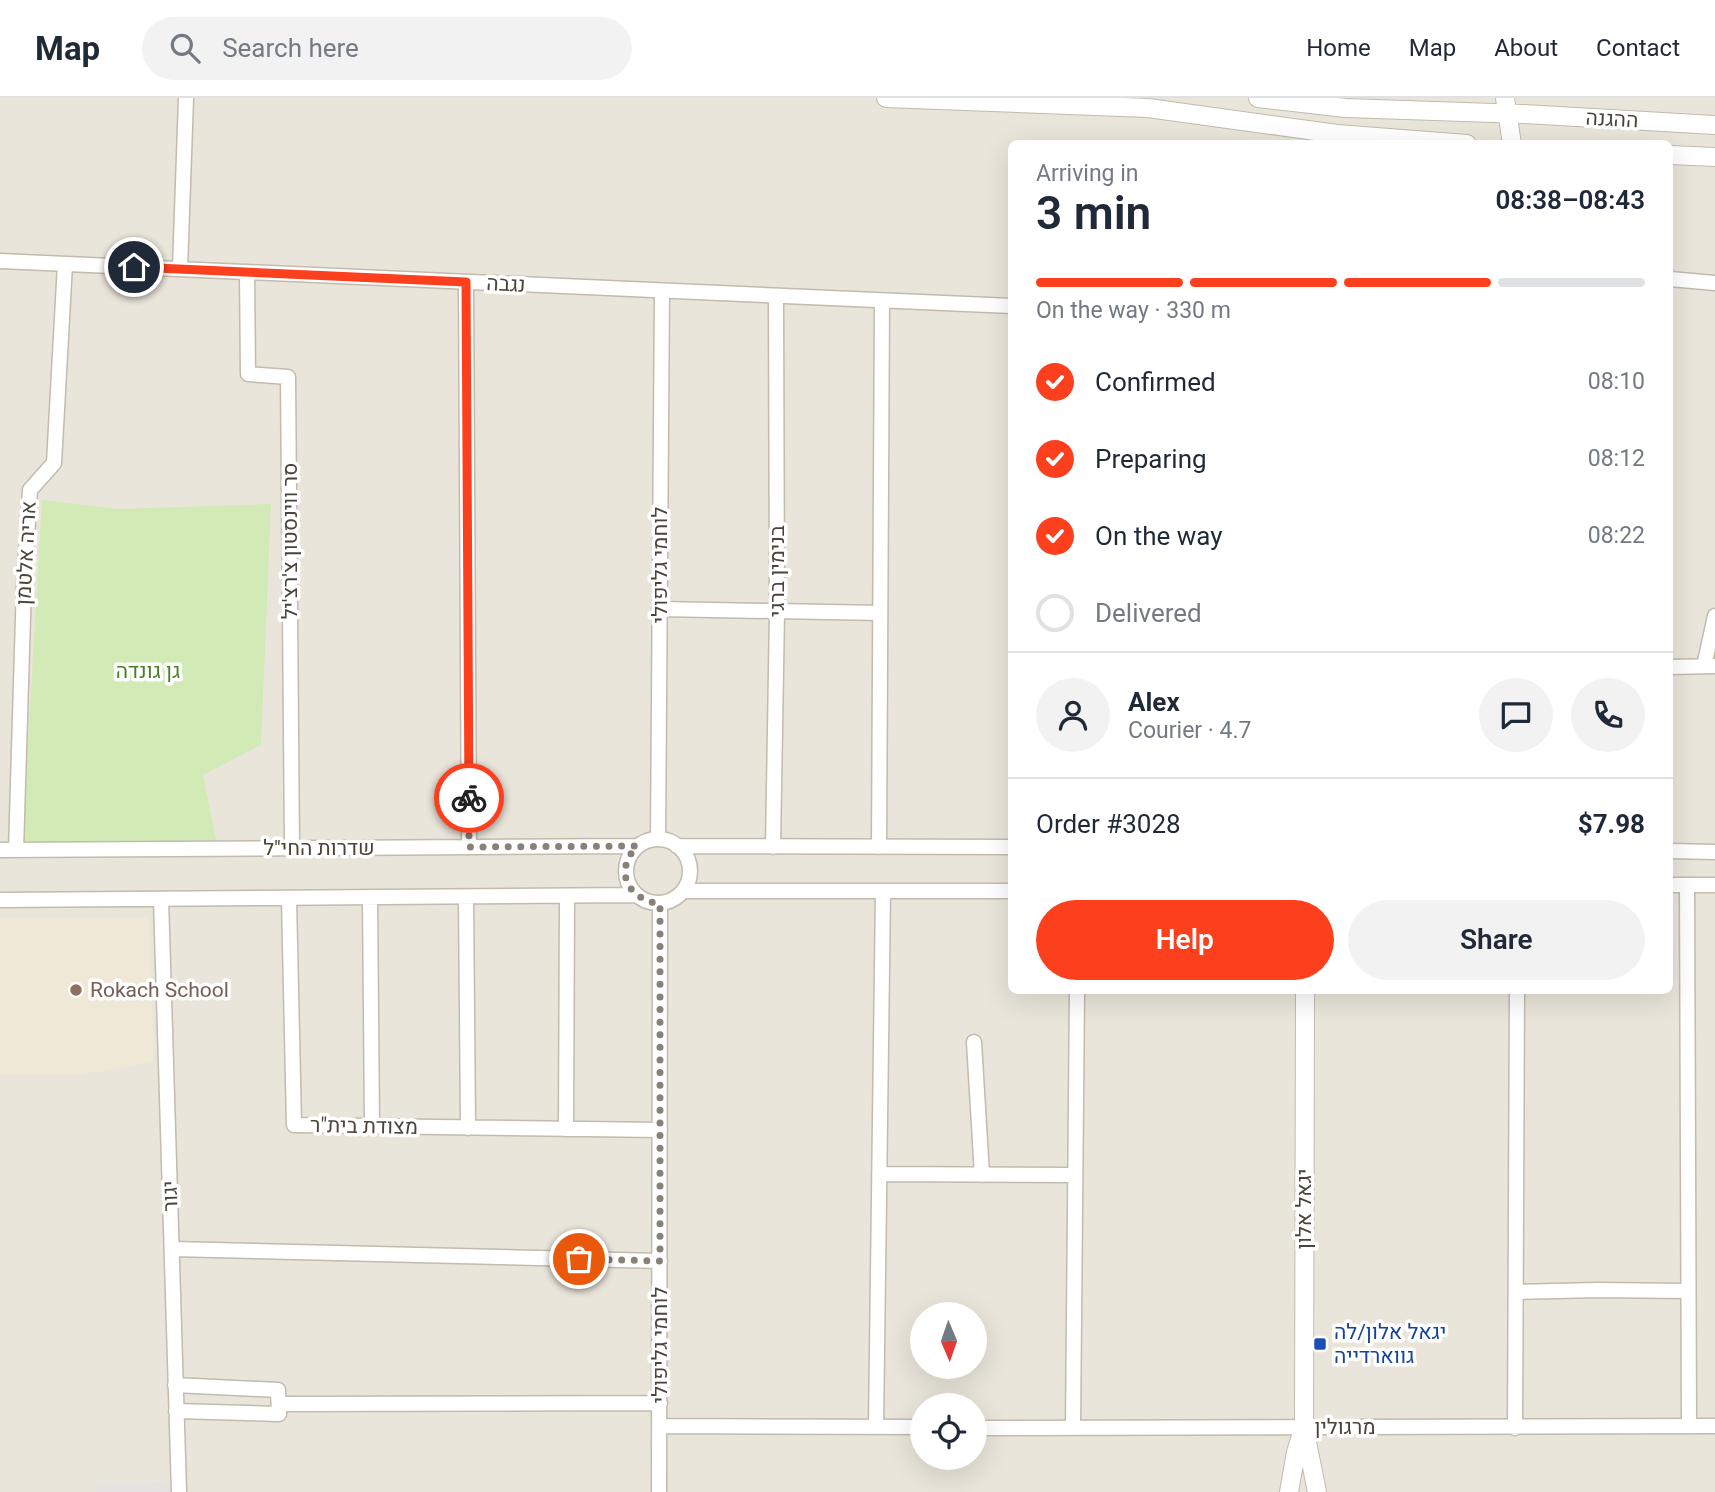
<!DOCTYPE html>
<html lang="en">
<head>
<meta charset="utf-8">
<style>
  :root { --surface:#fff; --page:#f2f2f3; --text:#1f2937; --muted:#747a83; --line:#e0e1e3; --accent:#fc3f1d }
  body { margin:0; font-family:Roboto,Heebo,sans-serif; background:var(--page); color:var(--text); height:100vh; display:flex; flex-direction:column; font-size:26px; white-space:nowrap }
  * { box-sizing:border-box; margin:0 }
  p { font-size:23px; color:var(--muted) }
  .icon { flex:none; width:38px; height:38px; fill:none; stroke:currentColor; stroke-width:2; stroke-linecap:round; stroke-linejoin:round }
  .map { position:relative; flex:1; overflow:hidden }
  .panel { position:absolute; left:1008px; top:42px; width:665px; height:854px; display:flex; flex-direction:column; background:var(--surface); border-radius:10px; box-shadow:0 7px 28px #0002 }
  .panel>* { flex:none }
  .needle { width:46px; rotate:178deg }
  .fabs { position:absolute; left:910px; top:1204px; display:grid; gap:14px }
  .fabs a { display:grid; place-items:center; width:77px; height:77px; border-radius:50%; background:var(--surface); box-shadow:0 7px 28px #0002; font-size:35px }
  .pin { position:absolute; display:grid; place-items:center; width:60px; height:60px; color:#fff; margin:-30px; border:4px solid #fff; border-radius:50%; box-shadow:0 2px 7px #0007 }
  .courier { position:absolute; display:grid; place-items:center; width:70px; height:70px; margin:-35px; border:5px solid #fc3f1d; border-radius:50%; background:#fff; color:#222; box-shadow:0 2px 9px #0007 }
  .summary em { font-style:normal; font-weight:600 }
  .summary div { display:flex; flex-direction:column-reverse }
  .summary { display:flex; align-items:center; justify-content:space-between; height:119px; padding:0 28px }
  h1 { font-size:46px; font-weight:600; line-height:52px }
  .bar { display:grid; grid-template-columns:repeat(4,1fr); gap:10px 7px; align-content:center; height:84px; padding:0 28px }
  .bar i { height:9px; border-radius:5px; background:var(--line) }
  .bar .current { background:var(--accent) }
  .bar p { grid-column:span 4 }
  .line { display:flex; align-items:center; gap:18px; padding:0 28px; border-top:2px solid var(--line) }
  .line div { flex:1 }
  .round { display:grid; place-items:center; flex:none; width:74px; height:74px; border-radius:37px; background:var(--page) }
  ol { padding:0 28px; list-style:none }
  li { display:flex; align-items:center; gap:21px; height:77px }
  li p { margin-inline-start:auto }
  li .icon { padding:7px; border-radius:50%; background:var(--accent); color:#fff; stroke-width:4 }
  li:last-child { color:var(--muted) }
  li i { width:38px; height:38px; border:4px solid var(--line); border-radius:50% }
  .primary-button { display:flex; gap:14px; margin-top:auto; padding:14px 28px }
  .primary-button a { flex:1; height:80px; border-radius:42px; background:var(--accent); color:#fff; font-size:28px; font-weight:600; line-height:80px; text-align:center }
  .primary-button a+a { background:var(--page); color:var(--text) }
  header { display:flex; align-items:center; gap:42px; box-sizing:border-box; height:98px; padding:0 35px; background:var(--surface); border-bottom:2px solid var(--line) }
  header strong { font-size:33px }
  nav { display:flex; gap:38px; margin-inline-start:auto; font-size:24px }
  .search { width:490px; height:63px; background:var(--page); display:flex; align-items:center; gap:18px; box-sizing:border-box; padding:0 24px; border-radius:38px; color:var(--muted); font-size:26px }
  .map>svg:first-child { display:block }
</style>
</head>
<body>
<header>
<strong>Map</strong>
<div class="search"><svg class="icon" aria-label="search" viewBox="0 0 24 24"><circle cx="10" cy="10" r="6"/><path d="M15 15l6 6"/></svg>Search here</div>
<nav><a>Home</a><a>Map</a><a>About</a><a>Contact</a></nav>
</header>
<div class="map">
<svg width="1715" height="1394" viewBox="0 0 1715 1394">
  <rect width="100%" height="100%" fill="#f6f3ec"/>
  <path fill="#eae5da" fill-rule="evenodd" d="M0,0h1715v1394h-1715zM1012,46h658v846h-658zM922,1216h53v53h-53zM922,1307h53v53h-53z"/>
  <path fill="#efe8d6" d="M149,819l5,145 -75,13h-79v-157z"/>
  <path fill="#d2eab5" d="M42,402l77,9 152,-5 -10,241 -58,30 13,65 -194,5z"/>
  <path fill="#e5e3e0" d="M178,1383l1,11h-83v-7z"/>
  <g fill="none" stroke-linecap="round" stroke-linejoin="round">
    <defs>
      <path id="minor" d="M0,163l1012,45
        M180,171l6,-171
        M247,174l1,102 40,3 4,471
        M1670,181l45,4
        M466,184l3,565
        M659,511l221,4
        M1704,568l11,-50
        M1670,569l45,-1
        M626 773a32 32 0 1 1 64 0a32 32 0 1 1-64 0Z
        M658,741l4,-548
        M677,748l335,1
        M773,749l4,-235 -1,-316
        M879,749l3,-546
        M0,752l637,-4
        M16,752l8,-266 6,-94 24,-27 11,-199
        M1670,753l45,1
        M1670,787h45
        M1687,787l2,541
        M683,793h329
        M370,800l2,228
        M466,800l2,230
        M161,801l18,593
        M289,801l5,226 366,5
        M0,802l636,-5
        M974,944l8,133
        M566,1031l1,-231
        M879,1076l196,1
        M172,1151l488,12
        M1516,1194l82,-2 90,1
        M175,1287l103,5 1,24 -103,-3
        M280,1306l380,-1
        M660,1328l262,1
        M876,1329l7,-536
        M975,1330l740,-2
        M1073,1330l4,-438
        M1515,1330l2,-438
        M659,1394l1,-588"/>
      <path id="tertiary" d="M886,0l262,10 189,26 130,10
        M1258,0l88,10 177,6 192,11
        M1505,0l7,46
        M1670,57l45,2
        M1305,892l-1,437 13,65
        M1289,1394l7,-40 8,-25"/>
    </defs>
    <use href="#minor" stroke="#c2bbae" stroke-width="17"/>
    <use href="#tertiary" stroke="#c2bbae" stroke-width="20"/>
    <use href="#minor" stroke="#fff" stroke-width="14"/>
    <use href="#tertiary" stroke="#fff" stroke-width="18"/>
  </g>
  <g fill="none" stroke-linecap="round" stroke-linejoin="round">
    <path stroke="#878178" stroke-width="7" stroke-dasharray="0 12.6" d="M469,700v49l168,-1c-24,26 -9,53 23,58v357l-81,-2"/>
    <path stroke="#fc3f1d" stroke-width="9" d="M134,169l332,15 3,516"/>
  </g>
  <circle fill="#8d6e63" stroke="#fff" stroke-width="2.5" cx="76" cy="892" r="7"/>
  <rect fill="#1a4fb4" stroke="#fff" stroke-width="2.5" x="1313" y="1239" width="14" height="14" rx="3.5"/>
  <g text-anchor="middle" stroke-width="7" stroke-linejoin="round" paint-order="stroke">
    <g font-size="21" fill="#4b4439" stroke="#fff">
      <text transform="translate(1612 21) rotate(3)" y="7">ההגנה</text>
      <text transform="translate(506 186) rotate(3)" y="7">נגבה</text>
      <text transform="translate(290 443) rotate(-90)" y="7">סר ווינסטון צ'רצ'יל</text>
      <text transform="translate(26 455) rotate(-87)" y="7">אריה אלטמן</text>
      <text transform="translate(660 467) rotate(-90)" y="7">לוחמי גליפולי</text>
      <text transform="translate(777 473) rotate(-90)" y="7">בנימין ברגי</text>
      <text x="319" y="757">שדרות החי"ל</text>
      <text transform="translate(364 1028) rotate(1)" y="7">מצודת בית"ר</text>
      <text transform="translate(170 1098) rotate(-92)" y="7">יגור</text>
      <text transform="translate(1304 1111) rotate(-90)" y="7">יגאל אלון</text>
      <text transform="translate(660 1247) rotate(-90)" y="7">לוחמי גליפולי</text>
      <text x="1345" y="1336">מרגולין</text>
    </g>
    <g font-size="21" fill="#4a7f2a" stroke="#fff">
      <text x="148" y="580">גן גונדה</text>
    </g>
    <g font-size="21" fill="#785e54" stroke="#fff" text-anchor="start">
      <text x="90" y="899">Rokach School</text>
    </g>
    <g font-size="21" fill="#164399" stroke="#fff" text-anchor="start">
      <text x="1334" y="1241">יגאל אלון/לה<tspan x="1334" dy="24">גווארדייה</tspan></text>
    </g>
  </g>
</svg>
<div class="fabs">
<a><svg class="needle" viewBox="-14 -14 28 28"><path d="M0-13l5 13h-10z" fill="#e53935"/><path d="M0 13l5-13h-10z" fill="#747a83"/></svg></a>
<a><svg class="icon" aria-label="locate" viewBox="0 0 24 24"><circle cx="12" cy="12" r="6"/><path d="M12 2v4M12 18v4M2 12h4M18 12h4"/></svg></a>
</div>
<div class="pin" style="left:579px;top:1161px;background:#ea580c"><svg class="icon" aria-label="bag" viewBox="0 0 24 24"><path d="M5 8h14l-1 12H6zM9 8a3 3 0 0 1 6 0"/></svg></div>
<div class="pin" style="left:134px;top:169px;background:#1f2937"><svg class="icon" aria-label="home" viewBox="0 0 24 24"><path d="M3 11l9-7 9 7M6 9v11h12V9"/></svg></div>
<div class="courier" style="left:469px;top:700px"><svg class="icon" aria-label="bike" viewBox="0 0 24 24"><circle cx="6" cy="16" r="4"/><circle cx="18" cy="16" r="4"/><path d="M6 16l4-8h5l3 8M10 8l3 8H6M13 5h3"/></svg></div>
<section class="panel">
<div class="summary"><div><h1>3 min</h1><p>Arriving in</p></div><em>08:38–08:43</em></div>
<div class="bar"><i class="current"></i><i class="current"></i><i class="current"></i><i></i><p>On the way · 330 m</p></div>
<ol>
<li><svg class="icon" aria-label="check" viewBox="0 0 24 24"><path d="M5 12l5 5 9-10"/></svg>Confirmed<p>08:10</p></li>
<li><svg class="icon" aria-label="check" viewBox="0 0 24 24"><path d="M5 12l5 5 9-10"/></svg>Preparing<p>08:12</p></li>
<li><svg class="icon" aria-label="check" viewBox="0 0 24 24"><path d="M5 12l5 5 9-10"/></svg>On the way<p>08:22</p></li>
<li><i></i>Delivered</li>
</ol>
<div class="line" style="height:126px"><a class="round"><svg class="icon" aria-label="person" viewBox="0 0 24 24"><circle cx="12" cy="8" r="4"/><path d="M4 21q1-7 8-7t8 7"/></svg></a><div><b>Alex</b><p>Courier · 4.7</p></div><a class="round"><svg class="icon" aria-label="chat" viewBox="0 0 24 24"><path d="M4 5h16v11H9l-5 4z"/></svg></a><a class="round"><svg class="icon" aria-label="phone" viewBox="0 0 24 24"><path d="M5 4h4l2 5-3 2q2 4 5 5l2-3 5 2v4C11 20 4 13 5 4z"/></svg></a></div>
<div class="line" style="height:91px"><div>Order #3028</div><b>$7.98</b></div>
<div class="primary-button"><a>Help</a><a>Share</a></div>
</section>
</div>
</body>
</html>
